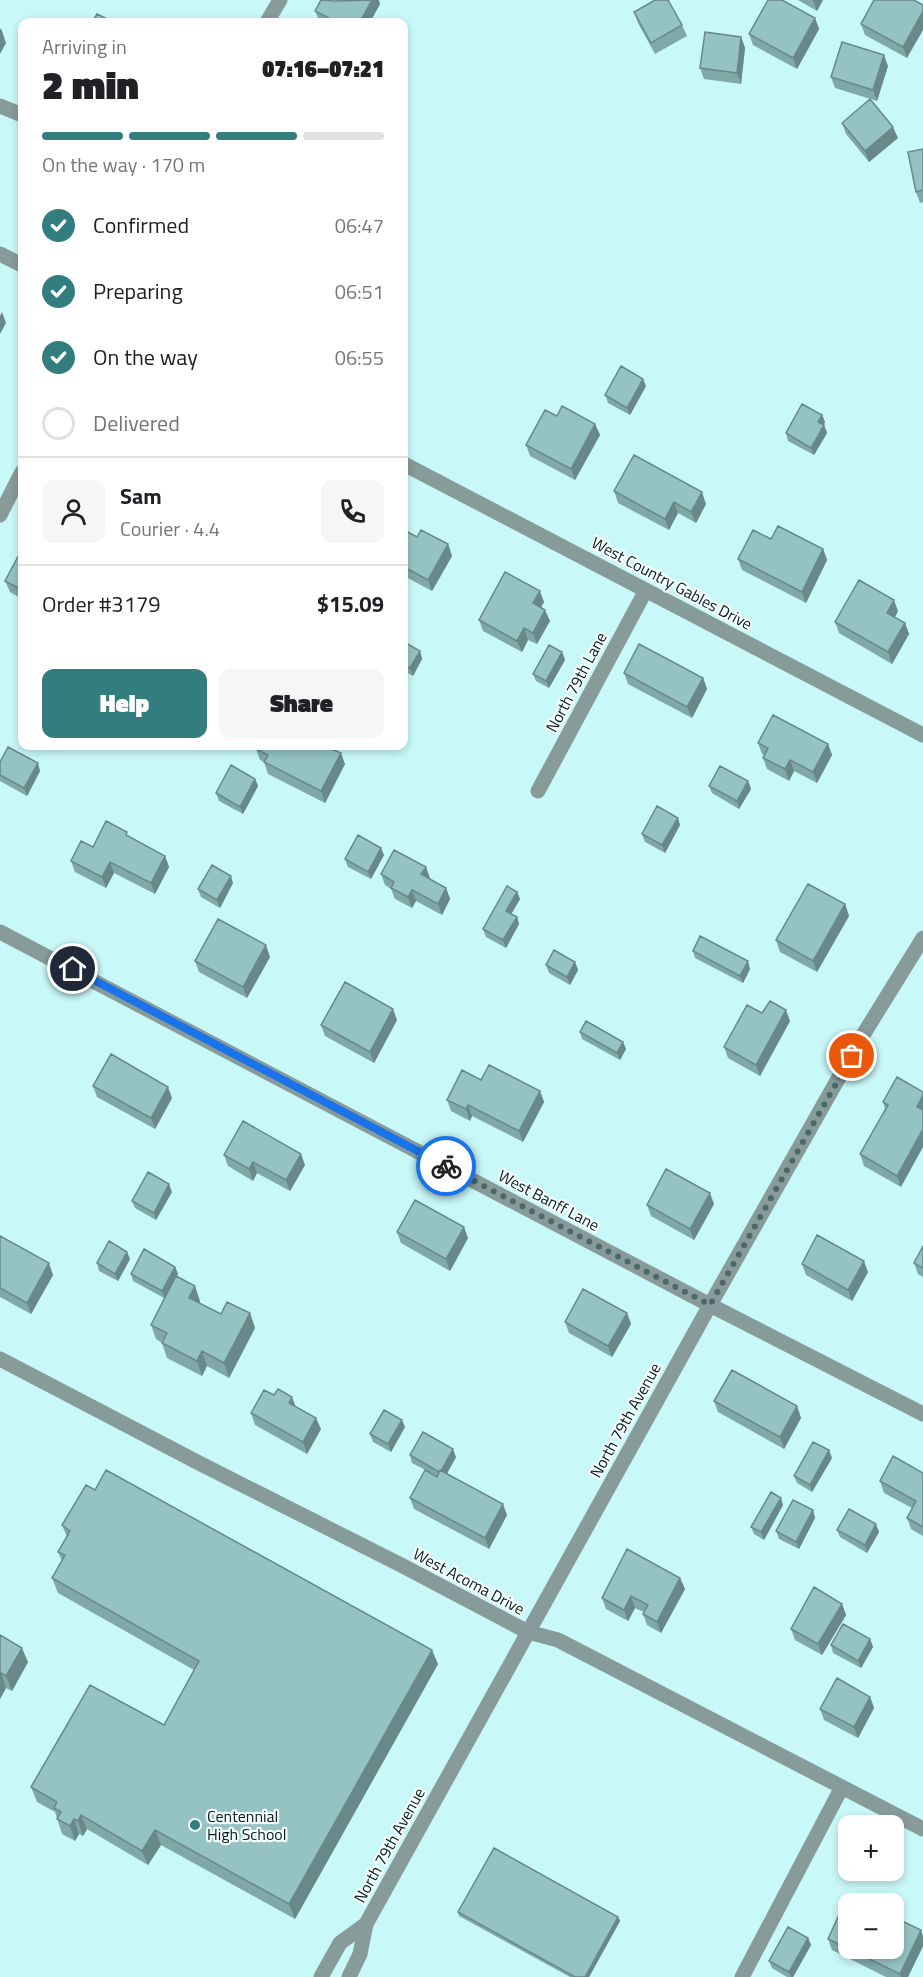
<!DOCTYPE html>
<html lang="en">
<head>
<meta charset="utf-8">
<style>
  :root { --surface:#fff; --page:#f6f6f6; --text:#202124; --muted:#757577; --line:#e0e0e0; --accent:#347d7f }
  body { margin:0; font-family:"Titillium Web",sans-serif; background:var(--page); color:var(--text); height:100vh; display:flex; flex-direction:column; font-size:22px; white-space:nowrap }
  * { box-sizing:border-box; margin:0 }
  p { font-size:20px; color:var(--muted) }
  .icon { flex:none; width:33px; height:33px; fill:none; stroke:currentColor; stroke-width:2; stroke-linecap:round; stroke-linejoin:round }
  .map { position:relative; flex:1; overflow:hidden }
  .sheet { position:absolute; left:18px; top:18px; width:390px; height:732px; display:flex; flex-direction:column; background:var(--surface); border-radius:12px; box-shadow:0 3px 9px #0003 }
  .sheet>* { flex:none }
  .tools { position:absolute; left:838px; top:1815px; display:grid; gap:12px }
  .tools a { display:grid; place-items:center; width:66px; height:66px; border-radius:12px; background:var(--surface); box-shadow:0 3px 9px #0003; font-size:30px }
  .pin { position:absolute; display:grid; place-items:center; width:51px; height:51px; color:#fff; margin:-26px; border:3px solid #fff; border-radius:50%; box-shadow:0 2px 6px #0007 }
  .courier { position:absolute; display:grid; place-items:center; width:60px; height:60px; margin:-30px; border:4px solid #1a73e8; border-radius:50%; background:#fff; color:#222; box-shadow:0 2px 8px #0007 }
  .head em { font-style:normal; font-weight:800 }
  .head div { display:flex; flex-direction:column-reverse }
  .head { display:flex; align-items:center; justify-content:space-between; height:102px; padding:0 24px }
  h1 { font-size:39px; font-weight:800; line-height:45px }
  .bar { display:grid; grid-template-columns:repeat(4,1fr); gap:9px 6px; align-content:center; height:72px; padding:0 24px }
  .bar i { height:8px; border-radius:4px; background:var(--line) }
  .bar .selected { background:var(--accent) }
  .bar p { grid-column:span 4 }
  .line { display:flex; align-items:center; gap:15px; padding:0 24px; border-top:2px solid var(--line) }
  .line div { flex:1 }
  .round { display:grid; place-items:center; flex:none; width:63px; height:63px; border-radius:12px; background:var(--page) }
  ol { padding:0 24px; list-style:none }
  li { display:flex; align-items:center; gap:18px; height:66px }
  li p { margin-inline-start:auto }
  li .icon { padding:6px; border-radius:50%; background:var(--accent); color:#fff; stroke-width:4 }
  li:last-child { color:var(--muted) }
  li i { width:33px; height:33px; border:3px solid var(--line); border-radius:50% }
  .button { display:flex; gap:12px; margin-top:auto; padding:12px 24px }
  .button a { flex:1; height:69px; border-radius:12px; background:var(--accent); color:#fff; font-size:24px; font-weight:800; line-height:69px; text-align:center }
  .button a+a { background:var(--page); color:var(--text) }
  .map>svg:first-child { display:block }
</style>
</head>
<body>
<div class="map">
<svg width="923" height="1977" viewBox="0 0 923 1977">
  <rect width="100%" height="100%" fill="#c9f8f9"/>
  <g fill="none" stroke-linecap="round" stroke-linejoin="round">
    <path stroke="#889b9b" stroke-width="15" d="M267,22l13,-22
      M0,106l22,9
      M0,254l22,11
      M404,464l519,271
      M0,515l22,-43
      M538,791l108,-201
      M0,932l710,373 213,109
      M0,1359l199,104 204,103 125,66 30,8 365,189
      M321,1977l19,-34 26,-19
      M349,1977l11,-23 6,-30 344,-619 153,-270 60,-97
      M742,1977l100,-190"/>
  </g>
  <path fill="#80a8a9" d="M798,0h25l-6,11z
    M914,0l-7,58 -42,-23 -4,-11z
    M380,4l-10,18h-50l-5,-11z
    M634,12l48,13 5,11 -32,18 -17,-31z
    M815,18l4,11 -22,40 -44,-24 -4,-11z
    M741,37l4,11 -4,36 -37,-5 -4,-11z
    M888,66l-11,35 -42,-13 -4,-11z
    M842,123l56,15 -29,24 -23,-28z
    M923,149v53l-3,1 -4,-11z
    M646,386l-16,29 -22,-12 -3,-8z
    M822,415l3,7 -1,3 3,8 -13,22 -26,-14 -2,-8z
    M595,424l5,11 -25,45 -45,-24 -4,-11z
    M614,491l92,13 -10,19 -18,-10 -9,17 -51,-27z
    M404,530l13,7 31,7 4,12 -20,35 -28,-15z
    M771,539l52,10 4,11 -21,43 -64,-33 -4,-11z
    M22,549v50l-12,-7 -5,-11z
    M544,602l-3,5 9,14 -13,23 -9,-4 -6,12 -39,-21 -4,-11z
    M898,611l-3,6 10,6 4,11 -17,30 -53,-31 -4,-11z
    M404,642l16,9 2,8 -9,17 -9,-5z
    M562,652l3,8 -16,28 -13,-7 -3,-7z
    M624,673l79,5 4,11 -15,29 -64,-34z
    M758,743l70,1 4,11 -15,28 -23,-12 -5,10 -22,-12 -4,-11 1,-3 -2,-1z
    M256,749l89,15 -20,39 -57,-29 -4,-12 -4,-2z
    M0,762l40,9 -13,25 -27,-15z
    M255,779l3,7 -15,28 -24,-13 -3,-8z
    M748,781l3,8 -12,20 -27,-16 -3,-7z
    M680,825l-15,28 -20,-11 -3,-8z
    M129,837l36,19 4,11 -14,27 -41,-21 -8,15 -31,-16 -4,-11 22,-14z
    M384,855l-13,24 -23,-12 -3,-8z
    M426,867l3,12 17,9 4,11 -8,16 -26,-14 -4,7 -17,-9 -4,-10 -6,-4 -4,-11z
    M233,883l-13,25 -19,-11 -3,-8z
    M517,892l3,7 -9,15 6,3 2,7 -13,24 -20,-11 -3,-8z
    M845,904l4,12 -32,56 -37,-20 -4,-12z
    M693,951l57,18 -7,14 -48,-25z
    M270,957l-23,41 -48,-26 -4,-11z
    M575,962l3,8 -8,15 -21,-12 -3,-8z
    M762,1013l28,8 -30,55 -32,-18 -4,-11z
    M397,1020l-23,43 -49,-27 -4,-11z
    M580,1032l43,10 3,7 -6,11 -38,-21z
    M897,1077l4,110 -37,-21 -4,-12 25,-45 -2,-7z
    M481,1080l59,11 4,11 -21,40 -51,-26 -2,5 -19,-10 -4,-11z
    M93,1086l79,12 -17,31 -58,-32z
    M224,1155l81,10 -15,26 -33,-18 -4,8 -25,-15z
    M172,1192l-16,28 -21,-12 -3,-7z
    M714,1204l-20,36 -43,-24 -4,-11z
    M397,1232l71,6 -18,33 -49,-28z
    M0,1236l53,39 -22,39 -31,-17z
    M923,1246v31l-5,-3 -4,-11z
    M130,1259l-12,22 -19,-10 -2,-8z
    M802,1264l66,8 -16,29 -46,-26z
    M175,1267l3,7 -1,2 23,25 -1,2 22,11 29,-1 5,15 -26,50 -22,-12 -5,10 -35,-18 -5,-15 -6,-4 -5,-14 13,-27 -31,-17 -2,-7z
    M627,1313l4,11 -19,33 -43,-24 -4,-11z
    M274,1395l18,2 3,9 26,23 -14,25 -52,-29 -4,-12z
    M714,1401l83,5 4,12 -17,31 -66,-37z
    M405,1427l-14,25 -18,-10 -3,-8z
    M410,1455l46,2 -9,17 60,41 -18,34 -75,-40 -4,-11 27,-22 -25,-13z
    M832,1458l-20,34 -15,-9 -3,-7z
    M923,1473v63l-12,-7 -4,-11 5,-10 -28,-15 -4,-12z
    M783,1505l-19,35 -10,-6 -3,-7z
    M813,1510l2,8 -16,31 -20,-10 -3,-8z
    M62,1525l376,139 -143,255 -134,-74 -13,20 -61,-36 -4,7 -4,-2 -4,7 -13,-7 -7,-22 -18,-10 -6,-15 133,-62 30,-55 -136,-77 -6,-15 10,-17 -4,-9 9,-15z
    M837,1530l42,2 -12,21 -27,-16z
    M680,1578l5,11 -24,44 -14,-8 -4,-11 1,-2 -9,-4 -7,13 -22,-12 -4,-11z
    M842,1604l4,11 -24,40 -27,-15 -4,-11z
    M0,1635l28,27 -16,29 -6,-3 -6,11z
    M870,1639l3,8 -12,21 -28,-15 -2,-8z
    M870,1697l4,11 -16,30 -34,-18 -4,-11z
    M458,1912l160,5 2,4 -31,56h-19l-111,-61z
    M808,1938l3,7 -18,32h-6l-15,-9 -3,-7z
    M828,1939l21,9 74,-2 -15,31h-22l-54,-27z"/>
  <path fill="#688889" d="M372,0h7l1,4 -10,18h-10z
    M813,0h10l-6,11z
    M923,11v19l-16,28 -4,-11z
    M815,18l4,11 -22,40 -4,-11z
    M1,28l5,15 -6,11v-24z
    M741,37l4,11 -4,36 -4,-11z
    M884,55l4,11 -11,35 -4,-11z
    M893,127l5,11 -29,24 -4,-11z
    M2,312l4,11 -6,11v-18z
    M643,379l3,7 -16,29 -3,-7z
    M822,415l3,7 -4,8 -3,-8z
    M595,424l5,11 -25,45 -4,-11z
    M824,425l3,8 -13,22 -3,-7z
    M702,492l4,12 -10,19 -5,-11z
    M674,502l4,11 -9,17 -4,-11z
    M448,544l4,12 -20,35 -4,-11z
    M823,549l4,11 -21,43 -4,-11z
    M540,591l4,11 -7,13 -4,-12z
    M894,600l4,11 -7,13 -4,-11z
    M545,610l5,11 -13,23 -4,-11z
    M905,623l4,11 -17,30 -4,-12z
    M524,628l4,12 -6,12 -5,-11z
    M420,651l2,8 -9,17 -3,-8z
    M562,652l3,8 -16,28 -3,-7z
    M703,678l4,11 -15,29 -5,-11z
    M828,744l4,11 -15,28 -4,-11z
    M341,753l4,11 -20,39 -4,-12z
    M790,760l4,11 -5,10 -4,-12z
    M38,763l2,8 -13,25 -3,-8z
    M255,779l3,7 -15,28 -3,-7z
    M748,781l3,8 -12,20 -2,-8z
    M678,818l2,7 -15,28 -3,-8z
    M381,848l3,7 -13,24 -3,-7z
    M165,856l4,11 -14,27 -4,-11z
    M110,862l4,11 -8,15 -4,-11z
    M426,867l4,11 -5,8 -4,-12z
    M231,876l2,7 -13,25 -3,-8z
    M446,888l4,11 -8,16 -4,-11z
    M412,890l4,11 -4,7 -4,-11z
    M517,892l3,7 -11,19 -3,-7z
    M845,904l4,12 -32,56 -4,-11z
    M517,917l2,7 -13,24 -3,-8z
    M266,945l4,12 -23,41 -4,-11z
    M748,961l2,8 -7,14 -3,-7z
    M575,962l3,8 -8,15 -3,-8z
    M393,1009l4,11 -23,43 -4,-11z
    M786,1010l4,11 -30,55 -4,-11z
    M623,1042l3,7 -6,11 -3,-7z
    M168,1087l4,11 -17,31 -4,-11z
    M540,1091l4,11 -21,40 -4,-11z
    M923,1095v19l-6,-7z
    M468,1105l4,11 -2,5 -4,-12z
    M923,1129v18l-22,40 -4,-11z
    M301,1154l4,11 -15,26 -4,-11z
    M253,1162l4,11 -4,8 -4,-12z
    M169,1184l3,8 -16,28 -2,-7z
    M710,1193l4,11 -20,36 -4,-11z
    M464,1227l4,11 -18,33 -4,-12z
    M127,1252l3,7 -12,22 -3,-7z
    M864,1261l4,11 -16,29 -4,-11z
    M49,1263l4,12 -22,39 -4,-11z
    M175,1267l3,7 -13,25 -3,-8z
    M195,1286l5,15 -6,11 -5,-14z
    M250,1313l5,15 -26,50 -5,-15z
    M627,1313l4,11 -19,33 -4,-11z
    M202,1351l5,15 -5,10 -5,-15z
    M292,1397l4,11 -7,-5z
    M797,1406l4,12 -17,31 -4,-12z
    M316,1418l5,11 -14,25 -4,-12z
    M402,1420l3,7 -14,25 -3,-8z
    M453,1449l3,8 -13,23 -3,-8z
    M829,1450l3,8 -20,34 -2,-7z
    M781,1498l2,7 -19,35 -3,-8z
    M503,1504l4,11 -18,34 -4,-11z
    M813,1510l2,8 -16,31 -3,-7z
    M876,1524l3,8 -12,21 -2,-8z
    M680,1578l5,11 -24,44 -4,-11z
    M631,1596l4,12 -7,13 -4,-11z
    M842,1604l4,11 -24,40 -4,-11z
    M870,1639l3,8 -12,21 -3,-7z
    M22,1648l6,14 -16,29 -6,-15z
    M432,1650l6,14 -143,255 -6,-15z
    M1,1673l5,15 -6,11v-24z
    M870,1697l4,11 -16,30 -4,-11z
    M81,1815l6,14 -4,7 -5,-15z
    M74,1819l5,15 -4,7 -5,-15z
    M155,1830l6,15 -13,20 -6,-14z
    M618,1917l2,4 -31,56h-4z
    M921,1930l2,6v10l-15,31h-7l-1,-3z
    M808,1938l3,7 -18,32h-2l-2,-5z"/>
  <path fill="#95c3c4" stroke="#688889" stroke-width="1.5" d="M321,0l13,1 38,-1 -12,22h-24l-21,-11z
    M655,0h13l14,25 -31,18 -17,-31z
    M768,0h14l33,18 -22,40 -44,-24z
    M874,0h40l9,5v6l-20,36 -42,-23z
    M97,14l16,8h-21z
    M705,32l36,5 -4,36 -37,-5z
    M842,42l42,13 -11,35 -42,-13z
    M870,99l23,28 -28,24 -23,-28z
    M923,149v41l-7,2 -8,-40z
    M621,366l22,13 -16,29 -22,-13z
    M802,404l20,11 -4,7 6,3 -13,23 -25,-15z
    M562,406l33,18 -24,45 -45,-24 19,-35 12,6z
    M634,455l68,37 -11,20 -17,-10 -9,17 -51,-28z
    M778,526l45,23 -21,43 -64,-33 15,-29 18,9z
    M404,530l13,7 4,-7 27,14 -20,36 -24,-13z
    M22,549v41l-17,-9z
    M505,572l35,19 -7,12 12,7 -12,23 -9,-5 -7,13 -38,-21z
    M859,580l35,20 -7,13 18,10 -17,29 -53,-30z
    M404,642l16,9 -10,17 -6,-3z
    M639,644l64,34 -16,29 -63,-34z
    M549,645l13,7 -16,29 -13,-7z
    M773,715l55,29 -15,28 -23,-12 -5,9 -22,-11 5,-10 -10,-5z
    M258,746h67l16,7 -20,38 -57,-29 4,-7 -12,-6z
    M8,747l30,16 -14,25 -24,-13v-13z
    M231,765l24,14 -15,28 -24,-14z
    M720,766l28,15 -11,20 -28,-15z
    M657,806l21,12 -16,27 -20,-11z
    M106,821l21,11 -1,3 39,21 -14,27 -41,-21 -8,15 -31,-16 10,-20 12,6z
    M358,835l23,13 -13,24 -23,-13z
    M394,850l32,17 -5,7 25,14 -8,16 -26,-14 -4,7 -17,-9 3,-6 -13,-8z
    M212,865l19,11 -14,24 -19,-11z
    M808,884l37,20 -32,57 -37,-21z
    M507,886l10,6 -11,19 11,6 -14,23 -20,-11z
    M218,919l48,26 -23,42 -48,-26z
    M700,936l48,25 -8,15 -47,-25z
    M554,950l21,12 -8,15 -21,-12z
    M345,982l48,27 -23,43 -49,-27z
    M770,1001l16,9 -30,55 -32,-18 23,-42 15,8z
    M586,1021l37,21 -6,11 -37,-21z
    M111,1054l57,33 -17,31 -58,-32z
    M489,1065l51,26 -21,40 -51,-26 -2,4 -19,-9 15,-30 19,10z
    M897,1077l26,15v3l-6,12 6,3v19l-26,47 -37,-22 28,-49 -5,-3z
    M243,1121l58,33 -15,26 -33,-18 -4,7 -25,-14z
    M666,1169l44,24 -20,36 -43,-24z
    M148,1172l21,12 -15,29 -22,-12z
    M415,1200l49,27 -18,32 -49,-27z
    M817,1235l47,26 -16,29 -46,-26z
    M0,1236l49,27 -22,40 -27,-15z
    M109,1241l18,11 -12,22 -18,-11z
    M923,1246v22l-9,-5z
    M144,1249l31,18 -13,24 -31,-17z
    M176,1276l19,10 -6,12 32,16 6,-12 23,11 -26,50 -22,-12 -5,10 -35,-18 5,-10 -16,-8z
    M583,1289l44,24 -19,33 -43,-24z
    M732,1370l65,36 -17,31 -66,-36z
    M278,1389l14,8 -3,6 27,15 -13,24 -52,-29 13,-23 10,5z
    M384,1410l18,10 -14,24 -18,-10z
    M423,1432l30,17 -12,22 -1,-1 -1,2 -29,-17z
    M813,1442l16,8 -19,35 -16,-9z
    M893,1456l30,17v54l-16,-9 9,-17 -36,-20z
    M106,1470l326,180 -143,254 -134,-74 -13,21 -61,-36 -3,6 -4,-2 -4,7 -13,-7 4,-7 -7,-4 3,-6 -26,-15 59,-102 74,40 35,-64 -147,-83 13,-23 -7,-3 12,-21 -8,-6 24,-40 9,5z
    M425,1470l12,7 3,-7 63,34 -18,34 -75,-40z
    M771,1492l10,6 -20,34 -10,-5z
    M793,1500l20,10 -17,32 -20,-11z
    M849,1509l27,15 -11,21 -28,-15z
    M627,1549l53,29 -23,44 -14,-8 5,-9 -17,-9 -7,14 -22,-12z
    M814,1587l28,17 -24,40 -27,-15z
    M843,1624l27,15 -12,22 -27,-16z
    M0,1635l22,13 -16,28 -5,-3 -1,2z
    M837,1678l33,19 -16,30 -34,-18z
    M494,1848l124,69 -33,60h-10l-117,-65z
    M842,1908l7,4v36h45v-22l2,1 4,-7 21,10 -21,44 -72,-35z
    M788,1927l20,11 -19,34 -20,-11z"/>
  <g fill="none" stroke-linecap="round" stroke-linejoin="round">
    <path stroke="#4c6869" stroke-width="6" stroke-dasharray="0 10.8" d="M446,1166l264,139 142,-249"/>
    <path stroke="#1a73e8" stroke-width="8" d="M73,969l373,197"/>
  </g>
  <circle fill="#347d7f" stroke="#f4fdfd" stroke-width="2" cx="195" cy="1825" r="6"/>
  <g text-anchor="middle" stroke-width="4.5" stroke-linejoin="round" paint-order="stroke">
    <g font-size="16" fill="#091b1c" stroke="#f4fdfd">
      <text transform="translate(672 583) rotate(28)" y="6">West Country Gables Drive</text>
      <text transform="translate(576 682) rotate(-62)" y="6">North 79th Lane</text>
      <text transform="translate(549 1200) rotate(28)" y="6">West Banff Lane</text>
      <text transform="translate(625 1420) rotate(-61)" y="6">North 79th Avenue</text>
      <text transform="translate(469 1581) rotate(28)" y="6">West Acoma Drive</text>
      <text transform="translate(389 1845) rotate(-61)" y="6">North 79th Avenue</text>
    </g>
    <g font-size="16" fill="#091b1c" stroke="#f4fdfd" text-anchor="start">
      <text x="207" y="1822">Centennial<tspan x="207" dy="18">High School</tspan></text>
    </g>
  </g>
</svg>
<div class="tools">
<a>+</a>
<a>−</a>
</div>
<div class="pin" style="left:852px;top:1056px;background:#ea580c"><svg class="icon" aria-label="bag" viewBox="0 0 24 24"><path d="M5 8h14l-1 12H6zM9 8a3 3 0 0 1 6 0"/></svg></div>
<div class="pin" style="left:73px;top:969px;background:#1f2937"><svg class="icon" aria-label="home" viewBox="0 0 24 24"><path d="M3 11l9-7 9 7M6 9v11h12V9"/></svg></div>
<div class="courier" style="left:446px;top:1166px"><svg class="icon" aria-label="bike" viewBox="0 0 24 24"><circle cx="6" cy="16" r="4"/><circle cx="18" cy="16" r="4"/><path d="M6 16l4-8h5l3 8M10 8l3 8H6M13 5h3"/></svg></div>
<section class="sheet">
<div class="head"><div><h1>2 min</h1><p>Arriving in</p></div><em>07:16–07:21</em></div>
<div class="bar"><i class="selected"></i><i class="selected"></i><i class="selected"></i><i></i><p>On the way · 170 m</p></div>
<ol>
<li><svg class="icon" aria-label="check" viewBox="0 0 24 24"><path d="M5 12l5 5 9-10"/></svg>Confirmed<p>06:47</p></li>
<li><svg class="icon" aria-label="check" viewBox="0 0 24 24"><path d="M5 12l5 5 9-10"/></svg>Preparing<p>06:51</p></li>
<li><svg class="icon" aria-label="check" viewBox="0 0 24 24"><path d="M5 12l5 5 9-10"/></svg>On the way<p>06:55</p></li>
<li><i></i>Delivered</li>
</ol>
<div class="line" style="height:108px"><a class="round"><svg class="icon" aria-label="person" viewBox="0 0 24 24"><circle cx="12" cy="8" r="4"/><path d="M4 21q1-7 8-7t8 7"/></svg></a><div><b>Sam</b><p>Courier · 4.4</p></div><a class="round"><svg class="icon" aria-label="phone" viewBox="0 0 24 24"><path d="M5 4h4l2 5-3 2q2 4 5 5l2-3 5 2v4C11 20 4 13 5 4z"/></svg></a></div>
<div class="line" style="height:78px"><div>Order #3179</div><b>$15.09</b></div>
<div class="button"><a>Help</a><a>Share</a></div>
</section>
</div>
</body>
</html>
